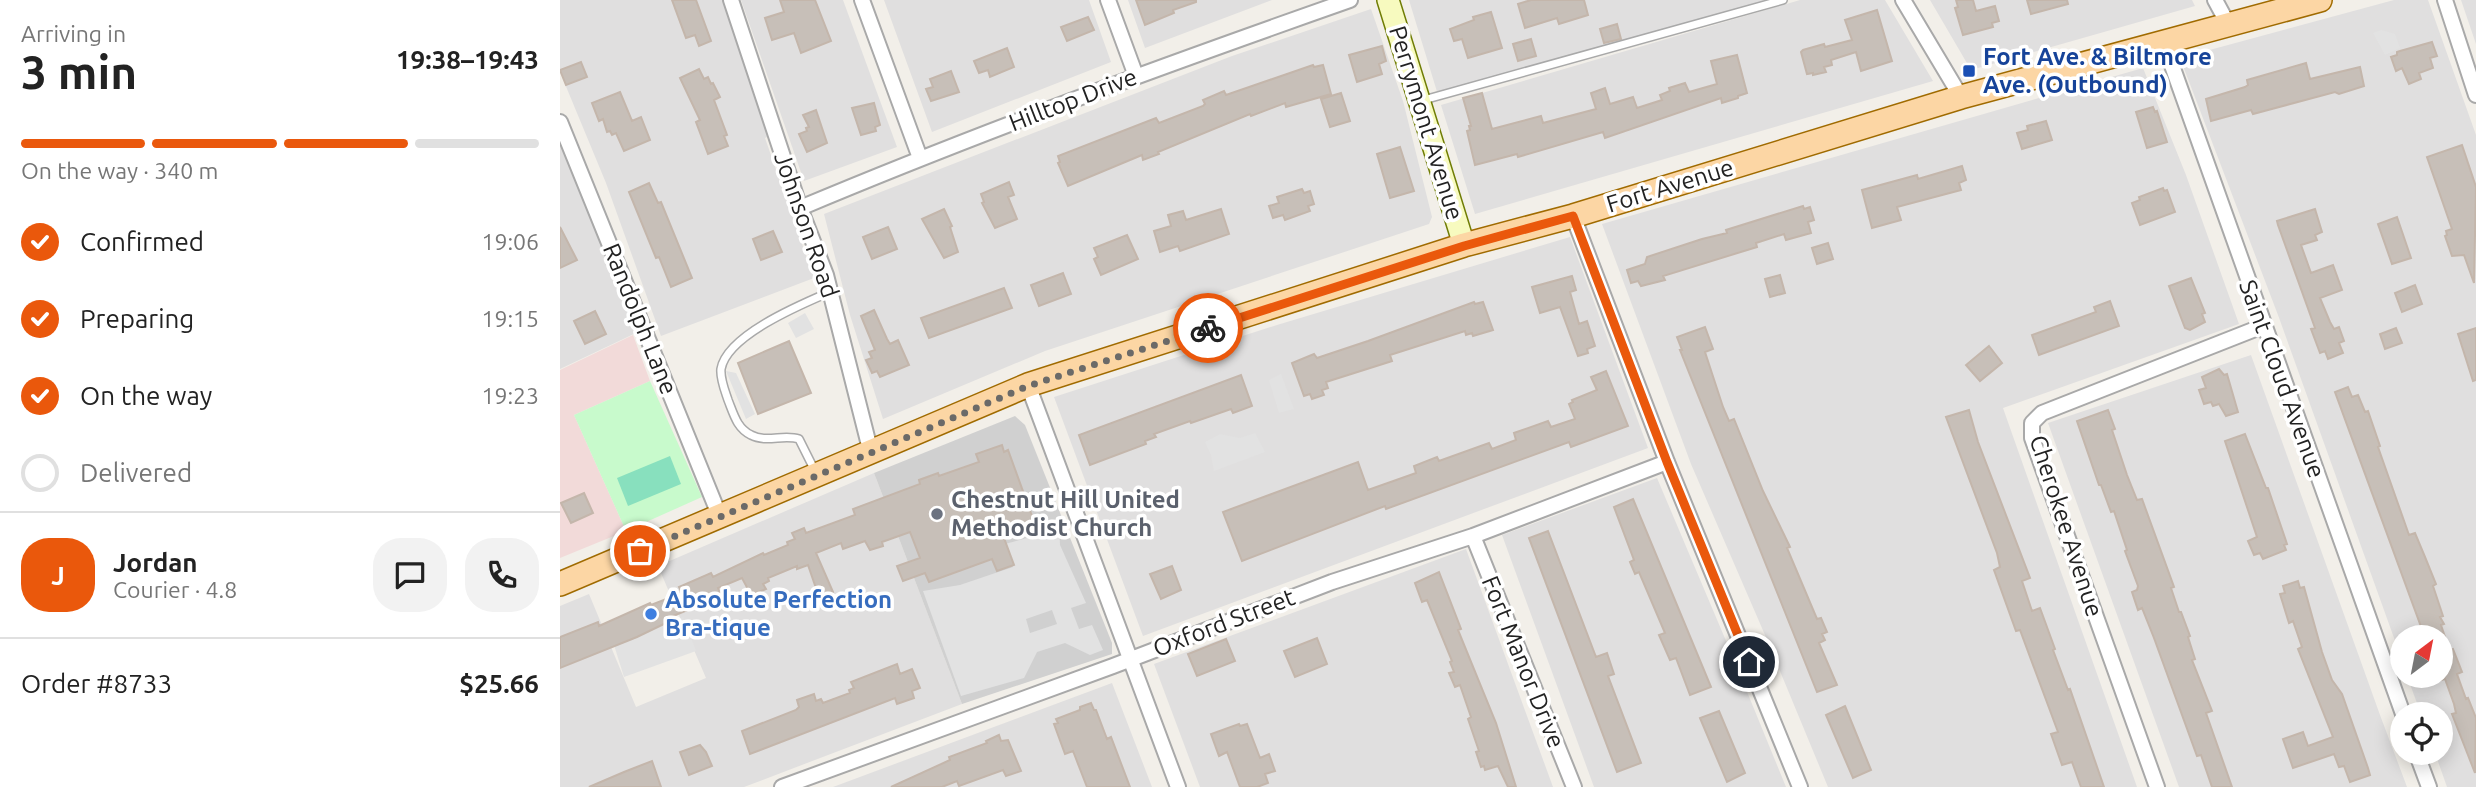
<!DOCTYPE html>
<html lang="en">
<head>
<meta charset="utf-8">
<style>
  :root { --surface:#fff; --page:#f2f2f2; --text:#222; --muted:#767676; --line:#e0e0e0; --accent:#ea580c }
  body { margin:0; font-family:Ubuntu,sans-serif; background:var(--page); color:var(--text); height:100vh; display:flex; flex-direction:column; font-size:26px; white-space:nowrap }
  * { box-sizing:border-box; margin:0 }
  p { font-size:23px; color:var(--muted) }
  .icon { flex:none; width:38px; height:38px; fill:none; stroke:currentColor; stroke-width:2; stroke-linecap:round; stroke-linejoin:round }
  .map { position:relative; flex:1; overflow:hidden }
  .drawer { display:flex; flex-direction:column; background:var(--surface); width:560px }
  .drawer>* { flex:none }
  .needle { width:46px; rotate:32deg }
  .buttons { position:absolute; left:1830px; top:625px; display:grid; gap:14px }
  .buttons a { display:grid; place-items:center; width:63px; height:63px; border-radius:50%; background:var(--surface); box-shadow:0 4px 18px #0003; font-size:35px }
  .pin { position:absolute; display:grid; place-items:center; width:60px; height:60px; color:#fff; margin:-30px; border:4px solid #fff; border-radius:50%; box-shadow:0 2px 7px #0007 }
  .courier { position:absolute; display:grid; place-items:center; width:70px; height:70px; margin:-35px; border:5px solid #ea580c; border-radius:50%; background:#fff; color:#222; box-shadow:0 2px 9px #0007 }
  .summary em { font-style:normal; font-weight:600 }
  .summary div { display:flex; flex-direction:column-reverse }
  .summary { display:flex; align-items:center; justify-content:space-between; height:119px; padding:0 21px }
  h1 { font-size:46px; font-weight:600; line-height:52px }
  .bar { display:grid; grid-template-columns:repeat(4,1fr); gap:10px 7px; align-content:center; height:84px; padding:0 21px }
  .bar i { height:9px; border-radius:5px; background:var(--line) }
  .bar .on { background:var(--accent) }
  .bar p { grid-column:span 4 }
  .line { display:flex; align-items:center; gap:18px; padding:0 21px; border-top:2px solid var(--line) }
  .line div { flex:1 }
  .round { display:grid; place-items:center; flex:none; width:74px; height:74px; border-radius:28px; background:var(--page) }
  ol { padding:0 21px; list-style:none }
  li { display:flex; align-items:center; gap:21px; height:77px }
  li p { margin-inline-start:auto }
  li .icon { padding:7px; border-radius:50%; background:var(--accent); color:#fff; stroke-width:4 }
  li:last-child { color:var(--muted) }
  li i { width:38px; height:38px; border:4px solid var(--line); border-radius:50% }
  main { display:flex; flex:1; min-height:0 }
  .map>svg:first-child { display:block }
</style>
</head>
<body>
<main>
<section class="drawer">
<div class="summary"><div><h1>3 min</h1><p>Arriving in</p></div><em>19:38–19:43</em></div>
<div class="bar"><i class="on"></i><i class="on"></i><i class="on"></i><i></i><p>On the way · 340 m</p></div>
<ol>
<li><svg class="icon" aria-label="check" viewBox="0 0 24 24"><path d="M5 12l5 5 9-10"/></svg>Confirmed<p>19:06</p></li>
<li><svg class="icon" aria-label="check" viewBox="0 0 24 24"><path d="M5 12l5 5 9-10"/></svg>Preparing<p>19:15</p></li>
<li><svg class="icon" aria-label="check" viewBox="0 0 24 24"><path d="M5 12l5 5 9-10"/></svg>On the way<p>19:23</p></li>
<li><i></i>Delivered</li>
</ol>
<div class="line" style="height:126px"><b class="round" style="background:var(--accent);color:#fff">J</b><div><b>Jordan</b><p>Courier · 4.8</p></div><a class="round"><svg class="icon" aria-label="chat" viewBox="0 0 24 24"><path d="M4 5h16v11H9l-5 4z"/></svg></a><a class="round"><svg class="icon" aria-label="phone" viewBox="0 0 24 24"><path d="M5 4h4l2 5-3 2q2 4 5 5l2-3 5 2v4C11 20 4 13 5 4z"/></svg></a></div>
<div class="line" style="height:91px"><div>Order #8733</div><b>$25.66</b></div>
</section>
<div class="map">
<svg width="1916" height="787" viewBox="0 0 1916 787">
  <rect width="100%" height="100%" fill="#f2efe9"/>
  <path fill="#e0dfdf" d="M0,0h166l45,135 -6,3 49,140 -153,58 -55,-153 -46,-111z
    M181,0h102l54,147 -93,34z
    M324,0h205l22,62 -179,70z
    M568,0h144l-127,48z
    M849,0h357l-328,95z
    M1240,0h85l48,81 -458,133 -34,-109z
    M1370,0h262l3,6 -224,64z
    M1834,0h34l48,135v652h-29l-12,-34 6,-1v-38h-20l-14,-38h34v-39h-38v26l-125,-348 -98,-257z
    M1901,0h15v44z
    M811,9l32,92 29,116 -3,7 -384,127 -162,68 -33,-104 -26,-101 408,-158z
    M1583,68l43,107 53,149 -236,84 134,379h-309l-63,-152 -74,-171 -89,-240z
    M0,143l78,189 -78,37z
    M1010,237l78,211 -505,188 -89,-239 223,-72z
    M1691,355l129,360 27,72h-228l-131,-364z
    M314,473l88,231 -218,83h-184v-181l29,-12 47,113 70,-29 -48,-112z
    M1097,478l75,177 54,132h-192l-92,-252z
    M906,549l87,238h-353l-46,-123z
    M552,683l40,104h-319z"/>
  <path fill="#f2dad9" d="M73,335l17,46 -76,34 52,116 -66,27v-188z"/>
  <path fill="#d0d0d0" d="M455,416l10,9 87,218v11l-150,50 -88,-231z"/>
  <path fill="#c8facc" d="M90,381l52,116 -76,34 -52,-116z"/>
  <path fill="#88e0be" d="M110,456l11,28 -53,22 -11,-28z"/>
  <path fill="#e2e2e2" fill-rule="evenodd" d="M1821,30l14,4 5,14 -15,7 -12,-22z
    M245,313l9,16 -18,9 -8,-15z
    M166,371l10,2 19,41 -9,5z
    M721,374l13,35 -15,4 -10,-33z
    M695,433l10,19 -51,19 -3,-16 -6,-13 15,-8 20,4z
    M494,523l5,3 1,19 26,58 -15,5 8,21 13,-4 11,25 -13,5 -25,-12 -28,9 -13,26 -63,18 -38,-105 37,-6 53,-18 -8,-23 29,-8 9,-10zM492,610l5,14 -27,9 -4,-14z
    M123,617l13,34 -72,26 -10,-32z"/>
  <path fill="#c7bfb8" stroke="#c4b6ab" stroke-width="2" d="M112,0h24l15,41 -12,5 -4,-11 -9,3z
    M220,0h35l16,41 -30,12 -7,-20 -22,7 -7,-22 19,-6z
    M576,0h60v2l-23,8 1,3 -29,12z
    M971,0h53l4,15 -29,9 -2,-6 -32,10 -7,-24z
    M1396,0h17l3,11 19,-5 4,15 -7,2 1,4 -30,8 -8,-27 3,-1z
    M1467,0h40l1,4 -37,10z
    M1317,10l15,51 -31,10 -5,-19 -25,8 1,5 -8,2 2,5 -13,3v-2l-6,1 -6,-22 2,-2 21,-6 1,3 27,-7 -7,-20z
    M931,12l11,36 -34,10 -6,-19 -8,2 -4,-12 24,-9 -1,-3z
    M528,17l6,13 -27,11 -6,-14z
    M1057,24l4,15 -17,4 -4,-14z
    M971,39l5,17 -18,5 -5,-17z
    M1872,42l5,14 -7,2 3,10 -14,5 2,6 -12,5 -7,-16 -6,3 -5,-14 6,-2v-3l3,-1z
    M822,46l4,15 -7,3 3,10 -25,8 -8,-27z
    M447,48l7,19 -24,10 -2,-7 -9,3 -5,-12z
    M1177,55l10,38 -9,3v2l-16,5 -1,-5 -116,40 -2,-6 -85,25 -1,-3 -42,11 -8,-34 3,-1 -1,-4h2l-8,-28 19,-5 10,36 49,-13 2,7 53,-14 -5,-16 14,-5 5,16 23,-7 4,11 25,-8 -2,-5 10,-4 -1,-3 16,-5 4,9 28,-8 -6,-23z
    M21,62l6,15 -21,8 -6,-15z
    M1746,63l4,16 50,-12 4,19 -25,8 -4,-2 -82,22 -2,-4 -40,11 -5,-22 39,-12 3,-2 -1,-5z
    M753,65l1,2 9,-2 8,29 -45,13 -1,-4 -34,13 -1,-2 -92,38 1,2 -16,6 -1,-5 -74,31 -10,-23 2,-1 -2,-6 98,-38 3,5 44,-17 2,-2 -2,-4 21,-9 2,4z
    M139,69l5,10 4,-2 3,7 2,-1 7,14 -6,3 13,35 -3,1 4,10 -20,8 -12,-32 4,-2 -20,-42z
    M391,71l8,21 -28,9 -5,-12 7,-2 -3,-8z
    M60,92l12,29 9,-4 9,23 -26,11 -8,-18 -4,2 -2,-4 -3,1 -4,-13 -4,2 -7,-18z
    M781,93l9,28 -20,6 -9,-28z
    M314,103l6,22 -5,2 1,4 -15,4 -9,-27z
    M1593,107l2,5 2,-1 10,31 -20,6 -11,-36z
    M256,110l11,33 -20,9 -8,-18 8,-3 -1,-3 3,-1 -6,-12z
    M1486,121l6,19 -30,9 -5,-16 11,-3 -1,-4z
    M1902,145l14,42 -2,96 -10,-28 -12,1 -7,-20 2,-1 -1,-4 6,-2 -25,-72z
    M840,147l14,44 -24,7 -13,-44z
    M1402,166l4,14 -7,3 2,7 -64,17 4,13 -29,8 -10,-38 55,-15 1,4z
    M449,182l5,13 -6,2 9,22 -22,9 -13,-25 2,-1 -3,-8z
    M89,183l9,20 3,-1 31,76 -21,9 -12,-30 -3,1 -27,-66z
    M1603,188l1,3 3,-1 8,22 -35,13 -8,-22 8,-3 -1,-3z
    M742,189l2,4 6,-2 4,13 -6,2 2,5 -25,9 -2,-5 -10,3 -4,-12 10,-3 -2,-6z
    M1243,206l1,3 6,-2 4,13 -6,2 3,11 -25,7 -2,-6 -28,9 1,4 -94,29 2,4 -24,6 -3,-5 -7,2 -4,-13 18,-6 2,-7 55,-18 25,-6 -1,-3z
    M384,209l8,17 -2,1 8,25 -14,6 -22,-39z
    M661,209l8,25 -49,17 -2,-5 -18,6 -6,-21 17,-5 -3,-11 15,-4 3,9z
    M1755,209l7,23 -7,3 2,5 -16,5 10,28 22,-8 9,25 -22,8 10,24 4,7 5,-2 5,14 -5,2 4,10 -15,6 -3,-8 -5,2 -9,-24 4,-1 -37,-103 -1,-4z
    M1837,217l14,41 -19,6 -14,-40z
    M0,227l17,33 -17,8z
    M328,227l9,22 -25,10 -9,-22z
    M213,231l9,21 -21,8 -8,-21z
    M567,235l11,24 -37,16 -7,-16 4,-2 -4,-9z
    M1268,243l5,16 -16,5 -5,-16z
    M503,273l8,21 -32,12 -8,-21z
    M1220,275l5,18 -15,4 -5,-18z
    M1012,276l4,14 -6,2 9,32 8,-3 8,25 -8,3 1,4 -10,3 -18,-49 -20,6 -8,-26z
    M1631,278l14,35 -3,1 3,8 -15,8 -5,-2 -16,-42z
    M1855,285l7,19 -20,8 -7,-19z
    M444,288l8,20 -83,30 -8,-20z
    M1550,301l9,25 -80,29 -7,-20 64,-23 -2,-5z
    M914,302l1,2 8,-2 10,28 -20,6 -1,-3 -6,2 -1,-4 -75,24 2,6 -66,21 2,6 -6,2 2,5 -12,4 -2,-5 -6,2 -12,-33 22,-9 3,4 51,-17z
    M314,310l13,29 3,5 8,-4 11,25 -29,12 -3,-6 -5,2 -6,-13 6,-2 -3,-6 6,-2 -14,-34z
    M35,311l11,23 -21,10 -11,-23z
    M1145,327l8,22 -8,3 18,55 6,14 5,-2 29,72 27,56 -3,1 30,71 4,-1 6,14 -5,2 3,6 -6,3 18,42 -20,7 -137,-342h2l-5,-13z
    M1836,328l6,15 -17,6 -5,-15z
    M1916,328v52l-3,1 -15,-47z
    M229,341l22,52 -53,21 -20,-51z
    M1429,346l13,17 -22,18 -14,-16z
    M1659,369l5,6 3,-1 11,38 -12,4 -7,-12 -6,2 -2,-4 -7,2 -5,-14 7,-2 -4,-11z
    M1046,371l22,55 -57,21 -2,-5 -183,67 -1,-3 -143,55 -19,-49 135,-50 10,28 48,-17 -2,-7 23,-9 2,4 50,-18 3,6 24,-9 -2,-7 34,-12 3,6 24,-8 -6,-15 4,-2 -1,-2 25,-10 -6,-13z
    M681,375l11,31 -19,7 -2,-4 -40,14 -1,-2 -36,13 2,3 -11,4 1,3 -56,21 -11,-30z
    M1788,387l4,10 6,-2 7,17 3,-1 12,35 -2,1 31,88 6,-2 10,24 11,27 -3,2 10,30 -3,1 4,7 -3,1 4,12h-18l-2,-6 -2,1 -88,-240z
    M1409,410l9,32 52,136 -8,3 10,30 8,-3 15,41 -2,1 15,40 2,-1 34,98h-23l-9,-25 -10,3 -11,-31 7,-2 -38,-102 -4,1 -22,-61 6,-3 -3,-14 -51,-136z
    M1548,410l7,19 -3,1 15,45 10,25 5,-1 32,88 -3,1 8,24h2l9,24 -2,1 7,22 -3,1 20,51 -6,2 26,74h-20l-11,-32 -4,1 -43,-118 -12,-30 -4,2 -6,-18 5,-2 1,-4 -13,-35 2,-1 -13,-39 -3,1 -10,-27h-2l-22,-64z
    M1685,434l21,54h2l19,56 -3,1 2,5 -23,9 -3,-6 -6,2 -6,-14 9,-4 -32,-96z
    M442,445l2,7 4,-2 28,77 -32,11 10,27 -17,6 -5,-12 -63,23 -4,-9 -22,8 -6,-15 23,-8 -10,-26 -28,10 1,4 -13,4 -5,-9 -22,8 -2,-6 -25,10 17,39 -14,5 -11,-32 -11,4v-3l-29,12 1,3 -6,3 3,5 -15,6 -9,-17 -24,10 3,8 -55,23 2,3 -31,15 -77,31v-31l38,-15 1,4 51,-23 1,2 31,-12 -3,-6 32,-14 2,4 50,-24 1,2 24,-10 -1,-3 8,-3 -3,-6 12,-5 2,5 49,-18 -2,-6 67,-25 -1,-4 19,-7 1,3 40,-14 -3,-8z
    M24,493l9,20 -22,10 -10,-20z
    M1073,499l78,188 -21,8 -14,-37 -6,2 -11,-25 6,-2 -26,-61 -4,2 -5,-12 4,-2 -20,-53z
    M988,531l48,126 11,-4 7,21 -6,2 33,87 -24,9 -88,-234z
    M612,566l9,24 -20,9 -11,-25z
    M879,572l22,57 -3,1 38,93 20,64h-8l-10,-21 -13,4 -1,-4 -3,1 -5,-15 3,-1 -11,-32 3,-2 -11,-32 -5,2 -6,-14 5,-1 -4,-10 2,-1 -25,-61 -5,2 -7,-19z
    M1738,581l2,7 4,-1 18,65 10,28 10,14 26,74 2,7 -20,7 -6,-16 -5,1 -5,-13 -41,14 -10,-29 20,-7 5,14 25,-9 -35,-88 4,-2 -9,-26 -4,2 -9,-29 5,-1 -2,-7z
    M757,638l10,26 -32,13 -11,-26z
    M666,639l9,22 -38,15 -9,-22z
    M1893,649l9,23 -5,2 9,25 2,-1 8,20 -1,55 -23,-59 4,-1 -2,-9 -9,-25 -4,1v-26z
    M337,664l3,10 12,-5 8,19 -8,3 2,7 -17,6 -2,-6 -145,56 -8,-23 54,-21 3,-3 -2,-7 17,-6 2,7 5,-2 2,4 27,-10 -1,-3 5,-2 -3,-6z
    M531,703l3,7h2l11,29 4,-2 19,50h-43l-14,-36 -8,3 -11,-30 4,-1 -2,-4 24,-9v-3z
    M1285,706l26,64 -18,8 -27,-63z
    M1159,711l26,62 -18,9 -27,-64z
    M679,724l1,2 7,-2 13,34 9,-4 6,17 -10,3 3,9 -11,4h-17l-13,-35 -8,4 -8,-22z
    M439,735l2,6 7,-1 13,31 -15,5 -3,-6 -44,16 -2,-5 -15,6h-51l59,-27 -1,-3 38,-14 -1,-2z
    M140,745l6,7 6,14 -23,9 -9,-23z
    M92,761l9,26h-72l35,-15z"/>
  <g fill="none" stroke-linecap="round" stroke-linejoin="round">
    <defs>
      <path id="lane" d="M860,101l363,-101
        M256,473l-17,-34c-15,-5 -33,4 -48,-4 -14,-7 -17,-20 -23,-35 -3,-9 -8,-21 -7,-31 6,-34 81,-65 109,-77"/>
      <path id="street" d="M171,0l69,208 26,67 45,178
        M302,0l58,158
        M548,0l28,76
        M1343,0l58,97
        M1655,0l13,24
        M1885,0l31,95
        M1604,43l239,671
        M0,122l160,395
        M240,208c181,-76 365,-143 550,-208
        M1013,216l94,246 133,325
        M468,385l150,402
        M913,536l101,251
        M1856,752l13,35
        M222,787l331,-121 219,-84 141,-46 194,-74
        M1597,787l-125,-349v-15l10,-10 221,-87"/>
      <path id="secondary" d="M828,0l76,245"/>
      <path id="primary" d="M0,584l468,-199 436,-140 109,-29 388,-119 359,-97"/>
    </defs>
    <use href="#lane" stroke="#a9a9a9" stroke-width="10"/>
    <use href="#street" stroke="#a9a9a9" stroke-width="18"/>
    <use href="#secondary" stroke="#707d05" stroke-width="24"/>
    <use href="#primary" stroke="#a06b00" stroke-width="26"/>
    <use href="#lane" stroke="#fff" stroke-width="7"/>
    <use href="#street" stroke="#fff" stroke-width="14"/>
    <use href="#secondary" stroke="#f7fabf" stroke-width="21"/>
    <use href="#primary" stroke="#fcd6a4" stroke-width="23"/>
  </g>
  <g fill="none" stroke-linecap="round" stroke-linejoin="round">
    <path stroke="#6b6a68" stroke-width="7" stroke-dasharray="0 12.6" d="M80,551l388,-165 180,-58"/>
    <path stroke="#ea580c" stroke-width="9" d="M648,328l256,-82 109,-30 94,246 82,200"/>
  </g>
  <rect fill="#1a4fb4" stroke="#fff" stroke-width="2.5" x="1402" y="64" width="14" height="14" rx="3.5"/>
  <circle fill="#6b7280" stroke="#fff" stroke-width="2.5" cx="377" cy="514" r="7"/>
  <circle fill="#3f7fe0" stroke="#fff" stroke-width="2.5" cx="91" cy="614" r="7"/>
  <g text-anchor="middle" stroke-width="7" stroke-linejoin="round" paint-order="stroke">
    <g font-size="24" font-weight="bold" fill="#164399" stroke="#fff" text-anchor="start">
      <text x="1423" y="65">Fort Ave. &amp; Biltmore<tspan x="1423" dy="28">Ave. (Outbound)</tspan></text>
    </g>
    <g font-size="24" fill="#222" stroke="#fff">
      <text transform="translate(513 100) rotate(-21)" y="8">Hilltop Drive</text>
      <text transform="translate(866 123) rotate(73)" y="8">Perrymont Avenue</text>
      <text transform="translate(1110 186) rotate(-17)" y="8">Fort Avenue</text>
      <text transform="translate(246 225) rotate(71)" y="8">Johnson Road</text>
      <text transform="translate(80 319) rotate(68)" y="8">Randolph Lane</text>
      <text transform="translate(1722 379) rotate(70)" y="8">Saint Cloud Avenue</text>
      <text transform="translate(1506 526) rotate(72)" y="8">Cherokee Avenue</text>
      <text transform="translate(664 623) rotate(-21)" y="8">Oxford Street</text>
      <text transform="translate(963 662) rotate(68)" y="8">Fort Manor Drive</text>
    </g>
    <g font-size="24" font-weight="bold" fill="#5b616d" stroke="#fff" text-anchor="start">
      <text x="391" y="508">Chestnut Hill United<tspan x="391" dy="28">Methodist Church</tspan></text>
    </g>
    <g font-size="24" font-weight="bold" fill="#366cbe" stroke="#fff" text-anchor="start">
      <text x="105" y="608">Absolute Perfection<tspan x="105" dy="28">Bra-tique</tspan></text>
    </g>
  </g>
</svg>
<div class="buttons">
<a><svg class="needle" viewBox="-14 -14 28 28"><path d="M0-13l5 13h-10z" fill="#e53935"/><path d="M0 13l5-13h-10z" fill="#767676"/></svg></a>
<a><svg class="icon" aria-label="locate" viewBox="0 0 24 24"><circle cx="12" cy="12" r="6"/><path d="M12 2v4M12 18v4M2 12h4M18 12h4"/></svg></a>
</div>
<div class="pin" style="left:80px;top:551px;background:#ea580c"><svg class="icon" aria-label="bag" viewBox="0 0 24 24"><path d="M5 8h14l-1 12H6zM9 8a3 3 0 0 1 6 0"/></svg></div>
<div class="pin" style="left:1189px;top:662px;background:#1f2937"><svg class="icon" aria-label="home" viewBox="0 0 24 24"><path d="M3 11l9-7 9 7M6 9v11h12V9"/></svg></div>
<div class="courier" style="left:648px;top:328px"><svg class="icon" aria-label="bike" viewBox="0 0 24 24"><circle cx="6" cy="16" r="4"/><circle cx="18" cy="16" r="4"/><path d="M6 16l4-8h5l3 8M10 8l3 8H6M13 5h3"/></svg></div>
</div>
</main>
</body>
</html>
